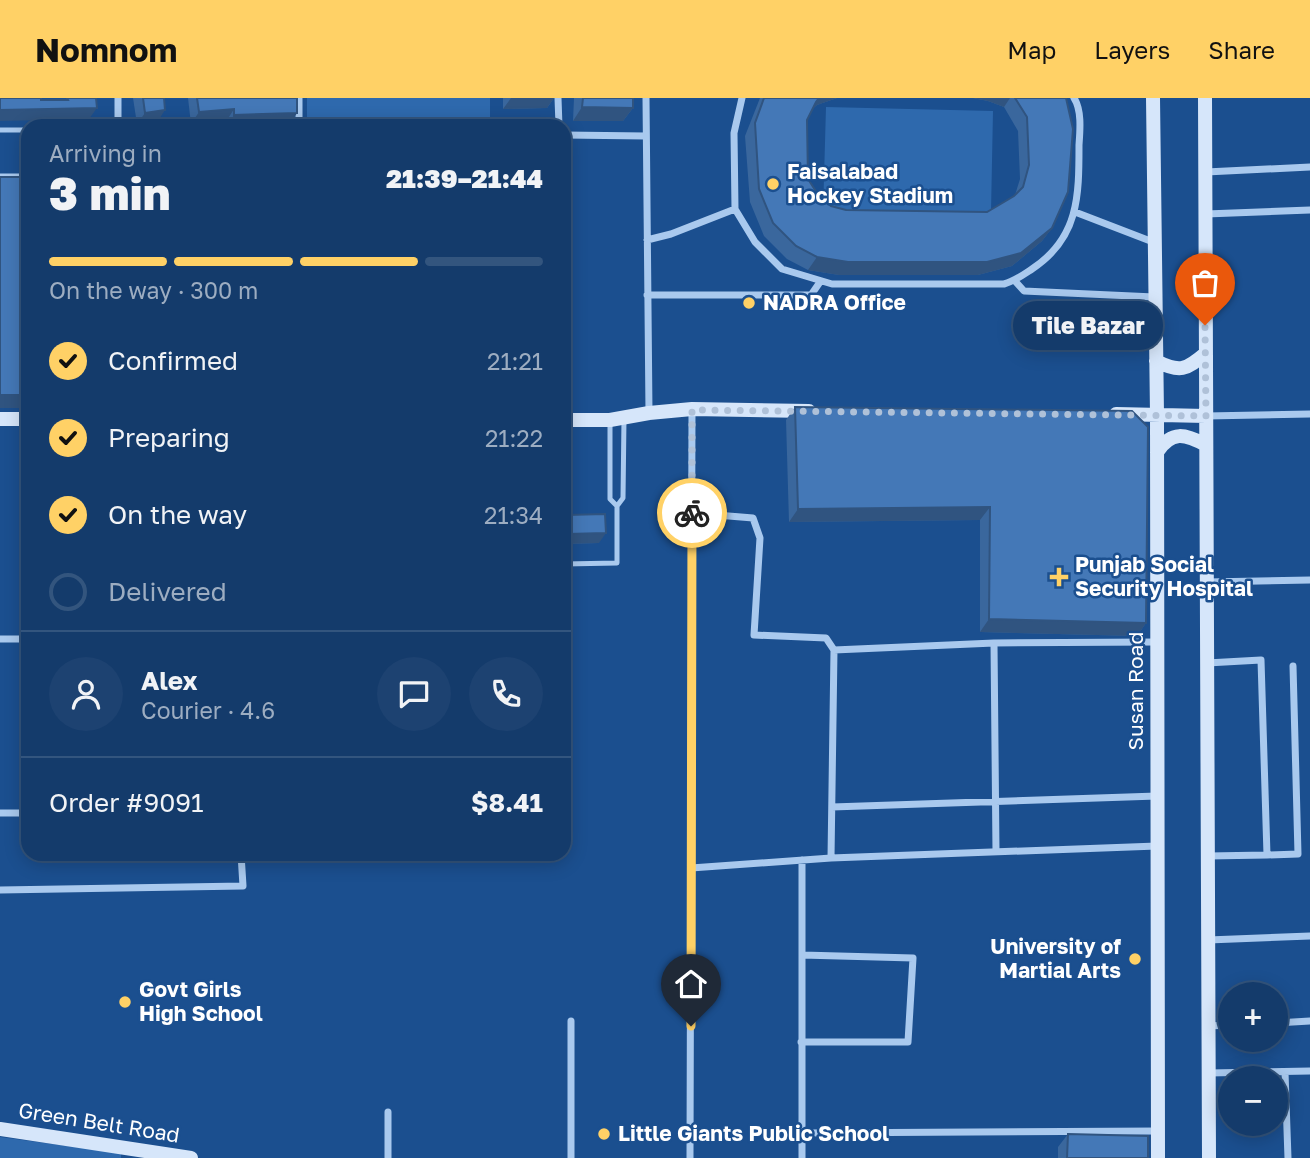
<!DOCTYPE html>
<html lang="en">
<head>
<meta charset="utf-8">
<style>
  :root { --surface:#143b6b; --page:#1d4271; --text:#f1f3f6; --muted:#9dadc1; --line:#33557e; --accent:#ffd166 }
  body { margin:0; font-family:"Golos Text",sans-serif; background:var(--page); color:var(--text); height:100vh; display:flex; flex-direction:column; font-size:26px; white-space:nowrap }
  * { box-sizing:border-box; margin:0 }
  p { font-size:23px; color:var(--muted) }
  .icon { flex:none; width:38px; height:38px; fill:none; stroke:currentColor; stroke-width:2; stroke-linecap:round; stroke-linejoin:round }
  .map { position:relative; flex:1; overflow:hidden }
  .drawer { position:absolute; left:21px; top:21px; width:550px; height:742px; display:flex; flex-direction:column; background:var(--surface); border-radius:21px; box-shadow:0 4px 18px #0003,0 0 0 2px var(--line) }
  .drawer>* { flex:none }
  .controls { position:absolute; left:1218px; top:884px; display:grid; gap:14px }
  .controls a { display:grid; place-items:center; width:70px; height:70px; border-radius:50%; background:var(--surface); box-shadow:0 4px 18px #0003,0 0 0 2px var(--line); font-size:35px }
  .pin { position:absolute; display:grid; place-items:center; width:60px; height:60px; color:#fff; margin:-72px -30px; border-radius:50% 50% 50% 0; rotate:-45deg; box-shadow:0 0 7px #0007 }
  .pin .icon { rotate:45deg }
  .courier { position:absolute; display:grid; place-items:center; width:70px; height:70px; margin:-35px; border:5px solid #ffd166; border-radius:50%; background:#fff; color:#222; box-shadow:0 2px 9px #0007 }
  .bubble { position:absolute; height:49px; border-radius:24px; background:var(--surface); box-shadow:0 4px 18px #0003,0 0 0 2px var(--line); font-size:23px; font-weight:800; line-height:49px; text-align:center }
  .headline em { font-style:normal; font-weight:800 }
  .headline div { display:flex; flex-direction:column-reverse }
  .headline { display:flex; align-items:center; justify-content:space-between; height:119px; padding:0 28px }
  h1 { font-size:46px; font-weight:800; line-height:52px }
  .bar { display:grid; grid-template-columns:repeat(4,1fr); gap:10px 7px; align-content:center; height:84px; padding:0 28px }
  .bar i { height:9px; border-radius:5px; background:var(--line) }
  .bar .on { background:var(--accent) }
  .bar p { grid-column:span 4 }
  .line { display:flex; align-items:center; gap:18px; padding:0 28px; border-top:2px solid var(--line) }
  .line div { flex:1 }
  .round { display:grid; place-items:center; flex:none; width:74px; height:74px; border-radius:37px; background:var(--page) }
  ol { padding:0 28px; list-style:none }
  li { display:flex; align-items:center; gap:21px; height:77px }
  li p { margin-inline-start:auto }
  li .icon { padding:7px; border-radius:50%; background:var(--accent); color:#111; stroke-width:4 }
  li:last-child { color:var(--muted) }
  li i { width:38px; height:38px; border:4px solid var(--line); border-radius:50% }
  header { display:flex; align-items:center; gap:42px; box-sizing:border-box; height:98px; padding:0 35px; background:var(--accent); color:#111 }
  header strong { font-size:33px }
  nav { display:flex; gap:38px; margin-inline-start:auto; font-size:24px }
  .map>svg:first-child { display:block }
</style>
</head>
<body>
<header>
<strong>Nomnom</strong>
<nav><a>Map</a><a>Layers</a><a>Share</a></nav>
</header>
<div class="map">
<svg width="1310" height="1060" viewBox="0 0 1310 1060">
  <rect width="100%" height="100%" fill="#1b4f8f"/>
  <path fill="#2e69ad" d="M307,0h183v26l-183,2z
    M826,9l167,4 -2,101 -168,1z
    M0,1039l121,16v5h-121z"/>
  <g fill="none" stroke-linecap="round" stroke-linejoin="round">
    <path stroke="#a9c9ee" stroke-width="5" d="M0,32h28
      M0,78h28
      M610,323v78l7,7
      M564,466l53,-1v-57l6,-8 1,-79"/>
    <path stroke="#a9c9ee" stroke-width="7" d="M558,0l1,28
      M646,0l3,314
      M742,0l-8,35 1,76 20,33 27,27 50,15h172c11,-3 19,-9 28,-15 47,-31 47,-73 47,-124 1,-14 3,-35 -5,-47
      M118,28v-28
      M299,28v-28
      M564,37l82,1
      M1206,74l104,-5
      M1075,114l78,30
      M1206,116l104,-4
      M647,142l24,-6 64,-25
      M1015,183l9,10 130,6
      M647,197h164l9,-13
      M1206,318l104,-2
      M692,415l61,5 7,20 -6,97 72,3 8,12 -3,208
      M1207,484l103,-2
      M0,541h28
      M994,545l2,209
      M834,552l160,-7 163,-1
      M1207,565l54,-3 6,195 -59,1
      M832,709l325,-11
      M0,715h28
      M1267,757l31,-1 -5,-188
      M802,762v298
      M691,770l140,-10 326,-12
      M0,792l243,-4 -2,-32
      M1208,842l102,-4
      M1276,925l34,-2
      M1208,928l22,-1
      M801,944h107l5,-84 -111,-3
      M1285,974l3,86
      M1209,975l101,-2
      M388,1014v46
      M802,1035l356,-2
      M571,1060v-137
      M690,1060l2,-748"/>
    <path stroke="#d6e6fa" stroke-width="14" d="M1153,0l4,316 1,744
      M1205,0l4,1060
      M1156,263c24,12 30,9 50,-8
      M1116,316l90,2
      M0,321h28
      M564,322h46l39,-7 43,-4 117,2
      M1157,354c15,-22 28,-18 49,-7
      M0,1031l191,29"/>
  </g>
  <path fill="#3a679d" d="M133,0h31l-6,23 -21,3z
    M188,0h109v15l-8,11 -62,2v-6l-36,4z
    M503,0h51l-7,10 -44,1z
    M574,0h59v10l-10,13h-50z
    M760,0h77l-20,7 -6,5 -4,10 1,59 11,17 12,10 15,4 141,2 28,-17 5,-16 -2,-48 -14,-24 -16,-6 -15,-3h93l-14,130 -10,13 -30,25 -34,9h-139l-31,-5 -21,-11 -23,-23 -14,-34 -5,-66z
    M795,309l337,4 14,212 -9,13 -157,-4v-112l-191,2 -3,-102z
    M566,417l33,28 -35,1v-26z
    M1068,1036l80,24h-90v-11z"/>
  <path fill="#305480" d="M511,0h43l-7,10 -44,1z
    M819,0h18l-20,7 -11,10z
    M973,0h37l-6,9 -16,-6z
    M582,9l51,1 -10,13h-50z
    M97,10l-8,11 -89,2v-11z
    M234,11l-7,11 -36,4 8,-12z
    M165,12l-7,11 -21,3 8,-11z
    M297,15l-8,11 -62,2 7,-11z
    M1052,130l-10,13 -30,25 -34,9h-139l-31,-5 9,-13z
    M0,297h28v13h-28z
    M990,409l-10,13 -191,2 9,-13z
    M606,435l-7,10 -35,1v-5l3,-5z
    M989,521l157,4 -9,13 -157,-4z
    M261,756h34l-1,2h-35z
    M359,756h18l-3,5 -18,-1z"/>
  <path fill="#4478b7" stroke="#305480" stroke-width="2" d="M0,0h41v2h27l-1,-2h29l1,10 -97,2z
    M143,0h21l1,12 -20,3z
    M197,0h100v15l-63,2v-6l-35,3z
    M583,0h50v10l-51,-1z
    M764,0h55l-3,4 -9,18 1,59 11,17 12,10 15,4 141,2 27,-16 9,-9 6,-22 -2,-48 -12,-19h51l7,31 -5,63 -16,36 -31,25 -34,9h-139l-31,-5 -21,-11 -23,-23 -14,-34 -4,-66z
    M0,79h28v218h-28z
    M795,309l337,4 16,16 -2,196 -157,-4 1,-112 -192,2z
    M605,416l1,19 -39,1 -1,-19z
    M1068,1036l80,2v22h-81z"/>
  <g fill="none" stroke-linecap="round" stroke-linejoin="round">
    <path stroke="#afc1d8" stroke-width="7" stroke-dasharray="0 12.6" d="M692,415v-103l514,6 -1,-91"/>
    <path stroke="#ffd166" stroke-width="9" d="M691,928l1,-513"/>
  </g>
  <g fill="#ffd166" stroke="#1b4f8f" stroke-width="2.5">
    <circle cx="773" cy="86" r="7"/>
    <circle cx="749" cy="205" r="7"/>
    <path d="M1055.5 468.5h7v7h7v7h-7v7h-7v-7h-7v-7h7z"/>
    <circle cx="1135" cy="861" r="7"/>
    <circle cx="125" cy="904" r="7"/>
    <circle cx="604" cy="1036" r="7"/>
  </g>
  <g text-anchor="middle" stroke-width="5" stroke-linejoin="round" paint-order="stroke">
    <g font-size="21" font-weight="bold" fill="#fff" stroke="#1b4f8f" text-anchor="start">
      <text x="787" y="81">Faisalabad<tspan x="787" dy="24">Hockey Stadium</tspan></text>
      <text x="763" y="212">NADRA Office</text>
      <text x="1075" y="474">Punjab Social<tspan x="1075" dy="24">Security Hospital</tspan></text>
      <text x="1121" y="856" text-anchor="end">University of<tspan x="1121" dy="24">Martial Arts</tspan></text>
      <text x="139" y="899">Govt Girls<tspan x="139" dy="24">High School</tspan></text>
      <text x="618" y="1043">Little Giants Public School</text>
    </g>
    <g font-size="21" fill="#fff" stroke="#1b4f8f">
      <text transform="translate(1136 593) rotate(-90)" y="7">Susan Road</text>
      <text transform="translate(99 1025) rotate(9)" y="7">Green Belt Road</text>
    </g>
  </g>
</svg>
<div class="controls">
<a>+</a>
<a>−</a>
</div>
<div class="pin" style="left:1205px;top:227px;background:#ea580c"><svg class="icon" aria-label="bag" viewBox="0 0 24 24"><path d="M5 8h14l-1 12H6zM9 8a3 3 0 0 1 6 0"/></svg></div>
<div class="pin" style="left:691px;top:928px;background:#1f2937"><svg class="icon" aria-label="home" viewBox="0 0 24 24"><path d="M3 11l9-7 9 7M6 9v11h12V9"/></svg></div>
<div class="courier" style="left:692px;top:415px"><svg class="icon" aria-label="bike" viewBox="0 0 24 24"><circle cx="6" cy="16" r="4"/><circle cx="18" cy="16" r="4"/><path d="M6 16l4-8h5l3 8M10 8l3 8H6M13 5h3"/></svg></div>
<div class="bubble" style="left:1013px;top:203px;width:150px">Tile Bazar</div>
<section class="drawer">
<div class="headline"><div><h1>3 min</h1><p>Arriving in</p></div><em>21:39–21:44</em></div>
<div class="bar"><i class="on"></i><i class="on"></i><i class="on"></i><i></i><p>On the way · 300 m</p></div>
<ol>
<li><svg class="icon" aria-label="check" viewBox="0 0 24 24"><path d="M5 12l5 5 9-10"/></svg>Confirmed<p>21:21</p></li>
<li><svg class="icon" aria-label="check" viewBox="0 0 24 24"><path d="M5 12l5 5 9-10"/></svg>Preparing<p>21:22</p></li>
<li><svg class="icon" aria-label="check" viewBox="0 0 24 24"><path d="M5 12l5 5 9-10"/></svg>On the way<p>21:34</p></li>
<li><i></i>Delivered</li>
</ol>
<div class="line" style="height:126px"><a class="round"><svg class="icon" aria-label="person" viewBox="0 0 24 24"><circle cx="12" cy="8" r="4"/><path d="M4 21q1-7 8-7t8 7"/></svg></a><div><b>Alex</b><p>Courier · 4.6</p></div><a class="round"><svg class="icon" aria-label="chat" viewBox="0 0 24 24"><path d="M4 5h16v11H9l-5 4z"/></svg></a><a class="round"><svg class="icon" aria-label="phone" viewBox="0 0 24 24"><path d="M5 4h4l2 5-3 2q2 4 5 5l2-3 5 2v4C11 20 4 13 5 4z"/></svg></a></div>
<div class="line" style="height:91px"><div>Order #9091</div><b>$8.41</b></div>
</section>
</div>
</body>
</html>
